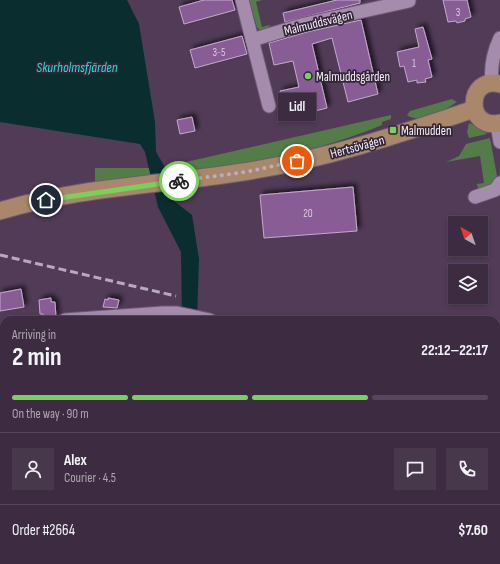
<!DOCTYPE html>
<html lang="en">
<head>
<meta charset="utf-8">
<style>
  :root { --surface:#3d2c41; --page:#48384c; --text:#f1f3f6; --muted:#ada7b1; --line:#56485a; --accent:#76d25a }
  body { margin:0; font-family:"Sofia Sans Condensed",sans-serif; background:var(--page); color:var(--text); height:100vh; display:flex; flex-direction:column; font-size:15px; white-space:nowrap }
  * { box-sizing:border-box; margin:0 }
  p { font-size:13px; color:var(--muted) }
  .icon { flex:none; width:22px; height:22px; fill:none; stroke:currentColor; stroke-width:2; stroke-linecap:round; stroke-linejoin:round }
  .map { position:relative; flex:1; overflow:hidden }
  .sheet { position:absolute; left:0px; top:316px; width:500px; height:248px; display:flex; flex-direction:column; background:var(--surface); border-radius:12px 12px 0 0; box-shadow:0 2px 6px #0003,0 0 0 1px var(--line) }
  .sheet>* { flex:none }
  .needle { width:26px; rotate:320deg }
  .buttons { position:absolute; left:448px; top:216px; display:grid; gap:8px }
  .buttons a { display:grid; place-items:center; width:40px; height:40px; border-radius:0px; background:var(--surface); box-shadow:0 2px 6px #0003,0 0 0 1px var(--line); font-size:20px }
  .pin { position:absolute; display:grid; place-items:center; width:34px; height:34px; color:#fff; margin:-17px; border:2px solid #fff; border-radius:50%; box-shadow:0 1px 4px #0007 }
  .courier { position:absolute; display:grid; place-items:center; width:40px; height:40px; margin:-20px; border:3px solid #76d25a; border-radius:50%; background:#fff; color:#222; box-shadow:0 1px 5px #0007 }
  .bubble { position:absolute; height:28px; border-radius:0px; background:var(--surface); box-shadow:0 2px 6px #0003,0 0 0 1px var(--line); font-size:13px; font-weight:700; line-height:28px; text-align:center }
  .head em { font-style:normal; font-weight:700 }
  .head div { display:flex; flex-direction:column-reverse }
  .head { display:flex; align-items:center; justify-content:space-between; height:68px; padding:0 12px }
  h1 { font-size:26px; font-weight:700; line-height:30px }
  .bar { display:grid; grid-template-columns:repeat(4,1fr); gap:6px 4px; align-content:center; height:48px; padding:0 12px }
  .bar i { height:5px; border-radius:3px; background:var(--line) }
  .bar .active { background:var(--accent) }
  .bar p { grid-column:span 4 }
  .line { display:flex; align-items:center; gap:10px; padding:0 12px; border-top:1px solid var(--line) }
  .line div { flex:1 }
  .round { display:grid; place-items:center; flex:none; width:42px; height:42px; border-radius:0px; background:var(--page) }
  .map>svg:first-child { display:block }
</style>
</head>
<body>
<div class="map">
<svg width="500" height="564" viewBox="0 0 500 564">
  <defs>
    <filter id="shadow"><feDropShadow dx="3.5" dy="-3.5" stdDeviation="2" flood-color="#0009"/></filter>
  </defs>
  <rect width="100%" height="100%" fill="#513b57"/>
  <path fill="#547c49" d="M249,0h13l-6,2 6,25 8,-2 -2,4 -7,3 -4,-5z
    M452,99l5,3c-10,7 -38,23 -50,13l3,-4z
    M391,115v4l-9,3v3c-90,38 -191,46 -287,58v-15h65z
    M469,123l8,3 10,8 -18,4 -2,-6z
    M490,138l7,38 -3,8 -13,5 -3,-1 -1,-4 7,-1 -4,-27 -34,6 13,-6 7,-12z"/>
  <path fill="#0a2e30" d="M0,0h127l12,24 16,98 1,30 10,17 8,32 18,14 7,44 -2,61h-15l-1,-68 -23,-45 -13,-55 -5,-8 -140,-22z
    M496,486l4,1v77h-244l-1,-4h241z"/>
  <path fill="#885c95" stroke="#c4aacc" filter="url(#shadow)" d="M204,0h28l3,10 -51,14 -5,-17z
    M337,0h23v3l-75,19 -2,-9z
    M443,0h24l4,17 -6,2v2l-8,2 -1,-2 -8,1z
    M361,20l17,74 -30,8 -16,-64 -20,6 15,64 -40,10 -7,-27 19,-4 -6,-26 -19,4 -5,-22 38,-11z
    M423,27l9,32 -4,1 4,17 -7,2 1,3 -9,1v-3l-9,2 -4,-16 -4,1 -3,-15 22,-5 -4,-18z
    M242,36l5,18 -52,14 -5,-18z
    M192,117l3,14 -15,3 -3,-14z
    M353,187l4,44 -93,7 -4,-43z
    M21,289l3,18 -24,4v-18z
    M51,298v4h4l1,16h-13v-4h-3l-1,-14z
    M108,298l11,2 -2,8 -14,-1 2,-8 3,1z"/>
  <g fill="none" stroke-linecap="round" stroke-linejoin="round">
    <defs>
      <path id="minor" d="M242,0l27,106
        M252,40l53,-16 104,-23
        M492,83c-2,-17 1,-30 8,-45
        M497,124l3,18
        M475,197l20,-7 5,-7
        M65,320l98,-7h14l33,7
        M0,333l4,-3
        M0,369l4,-1
        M0,439h4
        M496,451l4,1
        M0,458v22
        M0,496l4,1
        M0,539h4
        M29,560l1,4
        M141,560l1,4"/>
      <path id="major" d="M500,84c-34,-9 -35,47 0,39
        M0,211c78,-24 162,-26 243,-39 79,-12 155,-37 231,-63"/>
    </defs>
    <use href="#minor" stroke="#6d5a72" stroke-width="15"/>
    <use href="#major" stroke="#6d5a72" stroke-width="19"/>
    <use href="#minor" stroke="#a58cad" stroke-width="13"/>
    <use href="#major" stroke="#a9876a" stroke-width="17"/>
    <path stroke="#b9a9be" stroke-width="3" stroke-dasharray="8 4" stroke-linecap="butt" d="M0,255l176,41"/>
  </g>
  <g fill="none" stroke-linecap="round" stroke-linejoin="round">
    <path stroke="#beadc2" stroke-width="4" stroke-dasharray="0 7.2" d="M179,181l66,-9 52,-11"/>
    <path stroke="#76d25a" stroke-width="5" d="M46,200l133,-19"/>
  </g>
  <g fill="#76d25a" stroke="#312734" stroke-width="1.5">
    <circle cx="308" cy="76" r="4"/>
    <rect x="389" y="126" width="8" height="8" rx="2"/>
  </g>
  <g text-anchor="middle" stroke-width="3.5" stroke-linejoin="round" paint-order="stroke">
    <g font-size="11" fill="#dcc7e2">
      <text x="458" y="16">3</text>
      <text x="219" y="56">3-5</text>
      <text x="414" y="67">1</text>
      <text x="308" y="217">20</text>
    </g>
    <g font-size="13" fill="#f8ebfc" stroke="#312734">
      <text transform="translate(318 22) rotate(-14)" y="5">Malmuddsvägen</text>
      <text transform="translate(357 146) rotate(-15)" y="5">Hertsövägen</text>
    </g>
    <g font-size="13" fill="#f8ebfc" stroke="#312734" text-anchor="start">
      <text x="316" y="81">Malmuddsgården</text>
      <text x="401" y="135">Malmudden</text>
    </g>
    <g font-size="14" font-style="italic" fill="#2cd9df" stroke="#312734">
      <text x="77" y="72">Skurholmsfjärden</text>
    </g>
  </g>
</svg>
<div class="buttons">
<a><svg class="needle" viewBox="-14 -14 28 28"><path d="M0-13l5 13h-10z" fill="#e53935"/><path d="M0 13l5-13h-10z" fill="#ada7b1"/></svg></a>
<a><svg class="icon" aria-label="layers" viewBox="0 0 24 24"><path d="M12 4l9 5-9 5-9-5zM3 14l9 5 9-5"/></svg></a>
</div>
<div class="pin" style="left:297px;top:161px;background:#ea580c"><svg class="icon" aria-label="bag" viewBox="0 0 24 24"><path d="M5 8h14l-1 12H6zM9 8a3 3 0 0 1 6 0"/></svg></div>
<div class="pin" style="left:46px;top:200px;background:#1f2937"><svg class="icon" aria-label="home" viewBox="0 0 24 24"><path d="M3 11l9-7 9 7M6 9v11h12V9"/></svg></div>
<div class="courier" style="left:179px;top:181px"><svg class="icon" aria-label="bike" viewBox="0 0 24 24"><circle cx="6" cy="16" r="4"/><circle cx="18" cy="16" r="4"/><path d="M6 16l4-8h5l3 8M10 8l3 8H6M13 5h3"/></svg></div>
<div class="bubble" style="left:278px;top:93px;width:38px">Lidl</div>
<section class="sheet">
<div class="head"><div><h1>2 min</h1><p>Arriving in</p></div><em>22:12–22:17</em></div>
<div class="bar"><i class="active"></i><i class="active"></i><i class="active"></i><i></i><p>On the way · 90 m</p></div>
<div class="line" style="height:72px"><a class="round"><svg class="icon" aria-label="person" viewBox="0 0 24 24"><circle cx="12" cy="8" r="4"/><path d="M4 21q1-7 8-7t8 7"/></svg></a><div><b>Alex</b><p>Courier · 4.5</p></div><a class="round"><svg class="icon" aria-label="chat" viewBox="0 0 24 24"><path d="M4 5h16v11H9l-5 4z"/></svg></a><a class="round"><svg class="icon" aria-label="phone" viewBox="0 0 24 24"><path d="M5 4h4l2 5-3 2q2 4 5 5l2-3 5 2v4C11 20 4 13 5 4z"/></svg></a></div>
<div class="line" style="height:52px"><div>Order #2664</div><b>$7.60</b></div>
</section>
</div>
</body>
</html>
